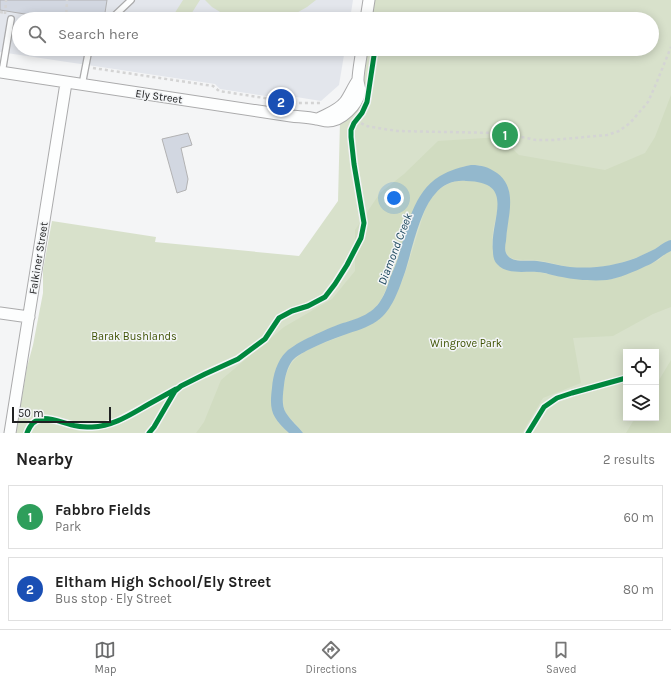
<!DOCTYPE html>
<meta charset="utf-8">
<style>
body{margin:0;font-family:Karla,sans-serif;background:#f6f6f6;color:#222}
.controls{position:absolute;right:12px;bottom:12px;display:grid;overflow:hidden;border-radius:0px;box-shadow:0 2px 10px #0003}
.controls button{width:36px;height:36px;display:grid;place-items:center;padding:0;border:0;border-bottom:1px solid #e0e0e0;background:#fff;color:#222;font:20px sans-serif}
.scale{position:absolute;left:12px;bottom:10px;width:99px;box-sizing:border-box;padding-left:4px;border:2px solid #202122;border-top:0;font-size:11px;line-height:14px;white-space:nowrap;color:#202122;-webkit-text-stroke:3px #f3f5f7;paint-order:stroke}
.you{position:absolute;left:394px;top:198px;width:14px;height:14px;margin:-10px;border:3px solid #fff;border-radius:50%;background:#1a73e8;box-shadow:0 0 0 6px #1a73e833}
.badge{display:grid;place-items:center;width:26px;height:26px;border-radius:50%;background:#6a6b6c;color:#fff;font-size:13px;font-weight:700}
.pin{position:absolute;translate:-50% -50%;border:2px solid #fff;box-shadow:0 1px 4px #0006}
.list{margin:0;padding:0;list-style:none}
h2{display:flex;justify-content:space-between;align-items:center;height:52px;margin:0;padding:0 16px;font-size:17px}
h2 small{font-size:13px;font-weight:400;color:#767676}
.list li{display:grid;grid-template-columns:26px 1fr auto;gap:12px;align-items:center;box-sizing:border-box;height:64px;margin:0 8px 8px;padding:0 8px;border:1px solid #e0e0e0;border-radius:0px}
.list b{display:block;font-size:15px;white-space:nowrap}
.list p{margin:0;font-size:13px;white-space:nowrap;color:#767676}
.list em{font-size:13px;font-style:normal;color:#767676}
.icon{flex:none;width:22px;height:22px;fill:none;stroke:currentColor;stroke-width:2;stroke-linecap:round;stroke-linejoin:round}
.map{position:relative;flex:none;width:671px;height:433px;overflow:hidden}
.search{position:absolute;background:#fff;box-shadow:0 2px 10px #0003;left:12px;right:12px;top:12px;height:44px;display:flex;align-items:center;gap:10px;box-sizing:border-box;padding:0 14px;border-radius:22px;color:#767676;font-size:15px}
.sheet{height:196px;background:#fff}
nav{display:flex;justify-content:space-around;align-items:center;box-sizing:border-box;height:56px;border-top:1px solid #e0e0e0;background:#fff;font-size:11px;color:#767676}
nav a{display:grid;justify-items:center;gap:2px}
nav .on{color:#6a6b6c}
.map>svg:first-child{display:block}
.built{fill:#e3e6ec}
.green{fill:#d8e1cb;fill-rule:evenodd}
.forest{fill:#d1dcc1}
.water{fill:#93b8cd}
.building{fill:#d2d7e1;stroke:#b2b2b3}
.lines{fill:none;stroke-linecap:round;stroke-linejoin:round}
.lane-casing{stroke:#ababac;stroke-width:8}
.street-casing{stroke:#ababac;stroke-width:13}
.path{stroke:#d4d4d4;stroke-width:2.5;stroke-dasharray:3 3;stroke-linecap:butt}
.lane{stroke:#fdfefe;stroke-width:5.5}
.street{stroke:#fdfefe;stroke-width:11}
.cycleway-casing{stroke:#f3f5f7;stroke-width:8}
.cycleway{stroke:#00873e;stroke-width:5}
.labels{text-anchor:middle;stroke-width:3;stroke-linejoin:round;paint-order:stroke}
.street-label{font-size:11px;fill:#202122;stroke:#f3f5f7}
.park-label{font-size:11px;fill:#3f5304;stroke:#f3f5f7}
.water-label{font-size:12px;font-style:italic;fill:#1b475c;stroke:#f3f5f7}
</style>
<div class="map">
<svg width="671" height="433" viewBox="0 0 671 433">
<rect width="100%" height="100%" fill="#f4f5f6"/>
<path class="built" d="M0,0H353L350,19H19V49H345L339,85L321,101L290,96L278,98L220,89L215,84L0,52Z"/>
<path class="green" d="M183,0H200L188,19H171Z
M205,0H316L307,7L286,19H233L230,18L212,7Z
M374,0H671V433H16L27,367L33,345L43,293V270L52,221L156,237L155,242L299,256L338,201L340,121L362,92L368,49H652V19H372ZM626,352H656V418H626Z"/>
<path class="forest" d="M671,95V240C665,241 660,246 655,249C649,252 642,256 635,258C613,266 593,270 569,267C558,265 547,261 535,260C523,259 507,264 505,248L510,194L480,165H471L462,167L417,201L413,211L398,258L386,289L381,300L373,310L364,316L357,319L338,325L310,337L295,345L286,352L278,422L289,433H196L204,422L221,380L284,327L332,299L355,271V230L380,193L404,174L438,141L501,137L519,155L605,170L645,153L655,137Z
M456,181H477L486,184L492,188L496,193L498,199V208L493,230L492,245L510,271L538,272L562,277L597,280H607L616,278L659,260L666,253L671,251V307L653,314L613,336L573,338L581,383L543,398L522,433H303C299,426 292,421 287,415C280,404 283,379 289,368C297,350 325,343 342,336C352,331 363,323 373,317C378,314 387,311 390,305C405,282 411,252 420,226C423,215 427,202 435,193C440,187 448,184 456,181Z
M671,360V433H626L635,418H656V385Z"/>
<path class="water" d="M471,165C482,165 488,167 497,173C519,189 507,218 506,241C505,246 504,252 508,256C514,263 528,260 537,261C548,262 559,266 570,267C593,269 614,266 636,258C642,255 649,252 655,249C660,246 665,241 671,240V251C662,255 655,263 646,266C636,271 617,279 607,280C593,281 575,280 562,277C553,276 545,272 537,272C523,271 507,275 497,264C494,261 493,256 493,252C489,220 518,182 466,181C454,180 443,184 435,194C420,210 412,250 405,272C399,289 392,311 377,321C367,328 355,331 344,335C332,339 320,344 308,350C303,353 297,355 292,361C287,368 285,377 284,385C283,394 281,405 286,413C291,421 298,426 303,433H289C272,417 269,411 272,388C273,375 277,361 286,352C296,342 327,329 340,324C356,319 372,315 381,300C385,294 388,285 390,278C393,271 396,264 398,258C407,229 412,193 440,176C450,170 461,167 471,165Z"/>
<path class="building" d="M0,0H107L104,19H47L31,17V15L0,10Z
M188,133L192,145L181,148L188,179L186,190L177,193L162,139Z"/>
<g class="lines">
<g class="lane-casing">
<path id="lane" d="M111,19L131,0
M2,73L11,19
M82,85L89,49"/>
</g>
<g class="street-casing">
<path id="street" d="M366,19L369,0
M0,72L291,116C299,117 308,117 316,119C320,119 323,121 328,121C342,121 357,105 360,92C360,87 358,84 358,80C358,72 361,57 362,49
M318,119C327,114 338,111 345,102C350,95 353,87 358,80
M0,313L29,317
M10,433L66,83"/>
</g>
<path class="path" d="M0,12L5,13
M5,14L6,0
M66,19L67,0
M93,68L213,86L219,91L297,103H322
M356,120L366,126L397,131L497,133L512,135L536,140H553L607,135L619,131L630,123L648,102L656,84L671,47"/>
<use href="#lane" class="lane"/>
<use href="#street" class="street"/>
<g class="cycleway-casing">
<path id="cycleway" d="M27,433C37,407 58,423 77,426C82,427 88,427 92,427C114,426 131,414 149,404C158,399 167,394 176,389
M149,433L154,427L175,391L181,386L205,374L238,359L265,339L279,318L292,311L308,306L325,297L335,284L347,265L361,238L364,223L354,164L351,137V130L354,123L362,113L367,102L375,49
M528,433L544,407L557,398L572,393L626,378"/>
</g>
<use href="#cycleway" class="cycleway"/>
</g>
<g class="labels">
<g class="street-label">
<text transform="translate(159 96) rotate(8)" y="4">Ely Street</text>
<text transform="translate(38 258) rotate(-81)" y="4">Falkiner Street</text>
</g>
<g class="park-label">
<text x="134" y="340">Barak Bushlands</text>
<text x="466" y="347">Wingrove Park</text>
</g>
<g class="water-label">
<text transform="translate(395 249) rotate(-69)" y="4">Diamond Creek</text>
</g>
</g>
</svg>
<div class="controls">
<button><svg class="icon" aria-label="locate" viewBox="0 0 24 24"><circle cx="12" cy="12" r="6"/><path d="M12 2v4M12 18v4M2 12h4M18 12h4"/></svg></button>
<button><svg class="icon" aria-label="layers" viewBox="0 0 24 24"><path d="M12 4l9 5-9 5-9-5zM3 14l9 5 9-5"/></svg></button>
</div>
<div class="scale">50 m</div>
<div class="you"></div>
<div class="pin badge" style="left:505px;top:135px;background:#2e9e5b">1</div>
<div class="pin badge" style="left:281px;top:102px;background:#1a4fb4">2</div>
<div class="search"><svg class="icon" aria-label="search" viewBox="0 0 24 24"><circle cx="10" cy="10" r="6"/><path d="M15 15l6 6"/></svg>Search here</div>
</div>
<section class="sheet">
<h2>Nearby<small>2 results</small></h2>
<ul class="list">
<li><span class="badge" style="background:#2e9e5b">1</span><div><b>Fabbro Fields</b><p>Park</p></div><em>60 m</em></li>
<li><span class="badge" style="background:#1a4fb4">2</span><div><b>Eltham High School/Ely Street</b><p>Bus stop · Ely Street</p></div><em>80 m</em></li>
</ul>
</section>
<nav>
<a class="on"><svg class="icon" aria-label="map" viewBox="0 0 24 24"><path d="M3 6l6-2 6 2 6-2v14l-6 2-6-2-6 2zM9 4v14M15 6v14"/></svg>Map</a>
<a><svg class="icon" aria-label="directions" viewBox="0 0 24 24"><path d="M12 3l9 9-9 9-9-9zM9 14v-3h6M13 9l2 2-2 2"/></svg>Directions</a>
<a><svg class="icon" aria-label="saved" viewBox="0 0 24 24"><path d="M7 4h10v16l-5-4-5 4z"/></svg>Saved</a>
</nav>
